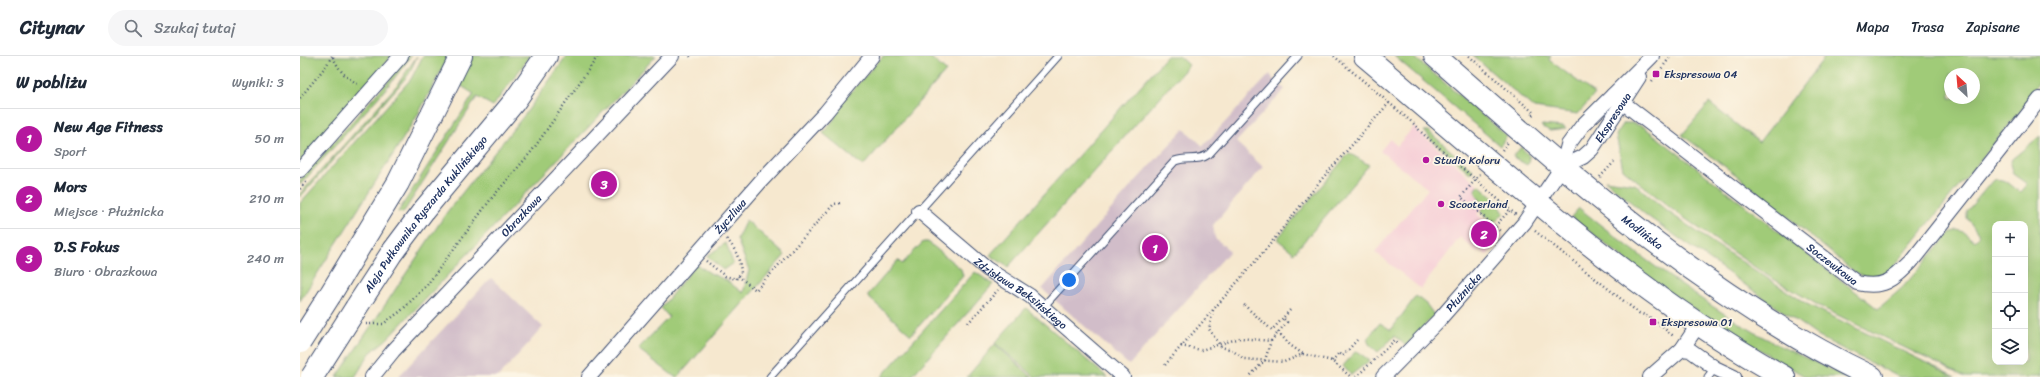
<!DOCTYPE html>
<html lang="pl">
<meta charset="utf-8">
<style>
body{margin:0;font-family:Sriracha,sans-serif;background:#f6f6f7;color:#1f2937}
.controls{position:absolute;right:12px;bottom:12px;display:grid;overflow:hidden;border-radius:8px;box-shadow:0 4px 16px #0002}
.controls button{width:36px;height:36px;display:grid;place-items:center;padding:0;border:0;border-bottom:1px solid #e0e1e3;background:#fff;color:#1f2937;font:20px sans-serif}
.compass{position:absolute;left:1644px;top:12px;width:36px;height:36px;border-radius:50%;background:#fff;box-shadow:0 4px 16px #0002;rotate:334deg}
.you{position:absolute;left:769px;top:224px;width:14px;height:14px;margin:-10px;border:3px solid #fff;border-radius:50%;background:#1a73e8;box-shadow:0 0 0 6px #1a73e833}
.badge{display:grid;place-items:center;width:26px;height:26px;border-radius:50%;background:#b5179e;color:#fff;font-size:13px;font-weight:700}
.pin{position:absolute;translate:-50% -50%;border:2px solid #fff;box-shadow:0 1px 4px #0006}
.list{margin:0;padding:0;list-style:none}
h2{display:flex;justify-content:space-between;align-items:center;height:52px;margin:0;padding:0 16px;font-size:17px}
h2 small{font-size:13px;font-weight:400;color:#747a83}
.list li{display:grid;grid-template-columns:26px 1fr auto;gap:12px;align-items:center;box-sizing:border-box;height:60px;padding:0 16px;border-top:1px solid #e0e1e3}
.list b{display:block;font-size:15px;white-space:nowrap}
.list p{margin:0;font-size:13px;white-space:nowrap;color:#747a83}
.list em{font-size:13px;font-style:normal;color:#747a83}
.icon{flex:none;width:22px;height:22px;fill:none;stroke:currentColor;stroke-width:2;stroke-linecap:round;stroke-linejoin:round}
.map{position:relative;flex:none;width:1740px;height:321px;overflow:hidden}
header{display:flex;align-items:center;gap:24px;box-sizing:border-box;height:56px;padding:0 20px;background:#fff;border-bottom:1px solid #e0e1e3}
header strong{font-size:19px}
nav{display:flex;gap:22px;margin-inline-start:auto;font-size:14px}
.search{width:280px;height:36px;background:#f6f6f7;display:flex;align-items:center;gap:10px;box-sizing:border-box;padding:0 14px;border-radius:22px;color:#747a83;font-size:15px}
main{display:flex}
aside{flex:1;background:#fff}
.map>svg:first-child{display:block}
.built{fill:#f6cfd7}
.industrial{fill:#d1bdc9}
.green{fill:#a0cb78;stroke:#5e7d6b;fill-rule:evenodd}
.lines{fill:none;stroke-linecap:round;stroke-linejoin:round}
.service-casing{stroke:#3c4b6f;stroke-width:9}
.minor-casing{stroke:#3c4b6f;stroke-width:16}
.primary-casing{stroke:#3c4b6f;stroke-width:24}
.path{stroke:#3c4b6f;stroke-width:2.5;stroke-dasharray:1 3;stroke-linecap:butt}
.service{stroke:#fff;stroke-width:7}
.minor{stroke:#fff;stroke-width:14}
.primary{stroke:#fff;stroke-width:22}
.primary-bridge-casing{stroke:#3c4b6f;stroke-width:24;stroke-linecap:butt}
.primary-bridge{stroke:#fff;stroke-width:22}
.poi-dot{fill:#b5179e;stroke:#fcf5e5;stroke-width:1.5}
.labels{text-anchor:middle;stroke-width:3.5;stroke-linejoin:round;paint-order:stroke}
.poi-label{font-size:11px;fill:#1b2f5e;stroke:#fcf5e5;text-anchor:start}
.street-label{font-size:11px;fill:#1b2f5e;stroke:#fcf5e5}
</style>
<header>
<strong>Citynav</strong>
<div class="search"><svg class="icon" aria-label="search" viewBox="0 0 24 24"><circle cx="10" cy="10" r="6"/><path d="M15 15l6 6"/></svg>Szukaj tutaj</div>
<nav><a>Mapa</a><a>Trasa</a><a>Zapisane</a></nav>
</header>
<main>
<aside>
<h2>W pobliżu<small>Wyniki: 3</small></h2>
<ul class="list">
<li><span class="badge">1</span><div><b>New Age Fitness</b><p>Sport</p></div><em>50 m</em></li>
<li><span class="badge">2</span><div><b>Mors</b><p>Miejsce · Płużnicka</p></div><em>210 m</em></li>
<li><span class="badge">3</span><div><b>D.S Fokus</b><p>Biuro · Obrazkowa</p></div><em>240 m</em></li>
</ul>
</aside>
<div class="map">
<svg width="1740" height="321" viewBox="0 0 1740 321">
<rect width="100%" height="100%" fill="#fcf5e5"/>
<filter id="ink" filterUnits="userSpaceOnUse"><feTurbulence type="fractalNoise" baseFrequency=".025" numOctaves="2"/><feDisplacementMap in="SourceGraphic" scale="8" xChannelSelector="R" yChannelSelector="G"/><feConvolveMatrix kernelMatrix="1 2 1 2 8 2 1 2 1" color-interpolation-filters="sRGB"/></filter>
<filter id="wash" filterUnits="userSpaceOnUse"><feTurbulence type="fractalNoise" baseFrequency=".012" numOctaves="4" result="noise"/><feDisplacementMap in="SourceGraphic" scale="16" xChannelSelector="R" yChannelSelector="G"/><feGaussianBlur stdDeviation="0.9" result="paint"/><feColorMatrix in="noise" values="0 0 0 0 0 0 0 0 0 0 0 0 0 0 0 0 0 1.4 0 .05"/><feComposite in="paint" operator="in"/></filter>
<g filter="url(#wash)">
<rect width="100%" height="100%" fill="#f6e8cf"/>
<path class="built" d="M1114,71L1192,141L1177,158L1203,181L1187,199L1178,194L1177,196L1160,181L1121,233L1075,196L1128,133L1080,95L1090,83L1097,90Z"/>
<path class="industrial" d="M970,18L975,26L985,33L936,86L963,111L913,169L915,182L930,195L829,309L742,233L833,128L884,73L903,90Z
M191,222L243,271L198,321H98Z"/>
<path class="green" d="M0,0H92L0,106Z
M107,0H111L89,29L0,129V124L89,24Z
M117,0L109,18L97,32L0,141V138L98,28Z
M123,0H149L116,62L0,245V147L111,23Z
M173,0H230L193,50L177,41L103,157L98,156L174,38L158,28Z
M267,0H356L87,283L70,297L55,321H37L147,156L226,57Z
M583,0H629L646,15L563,110L523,77L535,62L534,55Z
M867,0H879L889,9L708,211L690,199Z
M1094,0H1113L1207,80L1200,90Z
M1173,0H1251L1249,4L1295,38L1278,58L1234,52Z
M1522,0H1740V25L1728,41L1730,43L1591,214C1579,220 1570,222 1556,217L1435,118L1382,79L1409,47L1459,86L1524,2ZM1650,18H1674V42H1650Z
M1324,67H1332L1344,71L1578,253L1603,231L1650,177L1657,174L1664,176L1675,185L1680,180L1667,162V155L1693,124C1705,121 1711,130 1720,136L1727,128L1713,118L1710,108L1712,103L1740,80V321H1665L1523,252L1465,218L1424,190L1373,154L1323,113L1316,79ZM1695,168H1725V306H1695Z
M1242,69L1264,71L1266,73L1250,75L1241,70Z
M1124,75H1128L1173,114L1170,117L1133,85Z
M1221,91L1229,100L1230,105L1227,109L1213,101Z
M1049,97L1069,109L994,197L977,183Z
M1305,124L1335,128L1367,155L1413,187L1507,248L1655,321H1599L1519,281L1346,159Z
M1179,129L1195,143L1204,157L1194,167L1180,155L1186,149L1179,143L1175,135Z
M1279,152C1337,198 1396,243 1461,280C1488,295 1518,307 1546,321H1506L1474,302L1414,267L1356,227L1271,161Z
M446,164L485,199L378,321H375L338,293L369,261L361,252L396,208L410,217L426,224L443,237L449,214L437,183Z
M623,186H628L661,213L663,220L611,279L567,240L598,204L602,208Z
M426,187L433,207L423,214L407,200Z
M675,216L693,228L611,321H581Z
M1116,240L1127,249L1134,259L1106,290L1095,280L1078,296L1069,288L1067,283L1080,267L1091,274Z
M726,252L807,321H735L695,287Z
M695,288L732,321H667Z
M1055,296H1059L1069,305L1051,319L1043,310Z"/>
</g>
<g filter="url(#ink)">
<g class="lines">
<g class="service-casing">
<path id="service" d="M743,251L875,105C887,100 898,106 909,98L998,0
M470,321L758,0
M1408,321L1415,312"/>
</g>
<g class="minor-casing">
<g id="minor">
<path id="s1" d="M1313,39L1557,227C1584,233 1593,224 1611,206L1740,43"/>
<path id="s2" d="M1262,111L1283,101L1292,93L1339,21"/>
<path d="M0,114L101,0"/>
<path id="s3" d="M619,155L687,213L730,240L823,321"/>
<path d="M1382,293L1390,294L1415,312L1434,321"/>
<path id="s4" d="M72,321L93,295L372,0"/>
<path id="s5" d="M289,321L460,126L525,57L572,0"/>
<path id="s6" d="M1083,321L1139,264L1224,167L1262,111L1268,89L1282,70L1352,0"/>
<path d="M1350,321L1382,293L1398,269"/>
</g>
</g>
<g class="primary-casing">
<g id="primary">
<path d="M1065,0C1200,113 1330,235 1484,321"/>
<path id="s7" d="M1135,0C1273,121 1404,241 1572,321"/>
<path d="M30,239L98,127L161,0"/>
<path id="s8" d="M56,252L91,198L124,154L214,46L246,0"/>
</g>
</g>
<path class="path" d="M390,0L391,1
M1034,0L1114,68L1121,76L1216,159
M1169,0L1234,57L1231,61
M33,1C39,14 46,23 59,28
M1352,25L1371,0
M0,42L26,10L32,0
M1202,94L1209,85
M1180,118L1161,141L1200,175
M1300,121L1314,106
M0,133L6,126
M1195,170L1210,154
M1235,175L1339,257C1355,262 1362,272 1375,281
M406,205L425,220L436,223L441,217C440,203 436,194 427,183
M438,220L456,234L534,148L542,147
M944,249L972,274L983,262
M913,254L909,273L921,291L932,294L944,303L984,306L1003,298L1032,305L1051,321
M668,267L698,234
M66,268H83L101,255L127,229L191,143L232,95L298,0
M978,276L990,289L1003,298
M971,285L987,266L983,262L992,252
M881,290L901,294L940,282L971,285L965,304L949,321
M1032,305L1039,297L1043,300L1057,284
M865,309L967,192L1021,124L1089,47
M1056,321L1095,284L1098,287"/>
<use href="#service" class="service"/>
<use href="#minor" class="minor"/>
<use href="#primary" class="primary"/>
<g class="primary-bridge-casing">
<path id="primary-bridge" d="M0,286L30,239
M12,321L56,252"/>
</g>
<use href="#primary-bridge" class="primary-bridge"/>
</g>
</g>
<g class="poi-dot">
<rect x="1352" y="14" width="8" height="8" rx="2"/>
<circle cx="1126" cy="104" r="4"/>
<circle cx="1141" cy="148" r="4"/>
<rect x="1349" y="262" width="8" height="8" rx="2"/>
</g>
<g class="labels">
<g class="poi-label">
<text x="1364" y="22">Ekspresowa 04</text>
<text x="1134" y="108">Studio Koloru</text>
<text x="1149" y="152">Scooterland</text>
<text x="1361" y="270">Ekspresowa 01</text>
</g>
<g class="street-label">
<text dy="4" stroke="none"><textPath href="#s2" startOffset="73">Ekspresowa</textPath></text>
<text dy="4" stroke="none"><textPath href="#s8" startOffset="117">Aleja Pułkownika Ryszarda Kuklińskiego</textPath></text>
<text dy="4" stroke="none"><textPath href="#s4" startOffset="220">Obrazkowa</textPath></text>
<text dy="4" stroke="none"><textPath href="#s5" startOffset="214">Życzliwa</textPath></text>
<text dy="4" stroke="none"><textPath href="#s7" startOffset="272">Modlińska</textPath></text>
<text dy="4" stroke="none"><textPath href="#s1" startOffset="277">Soczewkowa</textPath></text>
<text dy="4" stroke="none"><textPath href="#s6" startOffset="117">Płużnicka</textPath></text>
<text dy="4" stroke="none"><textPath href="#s3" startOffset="131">Zdzisława Beksińskiego</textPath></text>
</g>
</g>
</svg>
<div class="controls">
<button>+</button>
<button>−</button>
<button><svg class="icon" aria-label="locate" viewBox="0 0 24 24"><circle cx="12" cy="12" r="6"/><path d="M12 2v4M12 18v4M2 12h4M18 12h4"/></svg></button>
<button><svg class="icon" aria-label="layers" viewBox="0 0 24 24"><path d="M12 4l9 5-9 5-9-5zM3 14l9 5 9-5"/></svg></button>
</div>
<svg class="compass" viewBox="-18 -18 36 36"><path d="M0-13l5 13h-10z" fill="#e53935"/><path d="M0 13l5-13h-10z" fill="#747a83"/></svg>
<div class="you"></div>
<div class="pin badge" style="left:855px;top:192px">1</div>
<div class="pin badge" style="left:1184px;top:178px">2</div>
<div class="pin badge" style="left:304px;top:128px">3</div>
</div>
</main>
